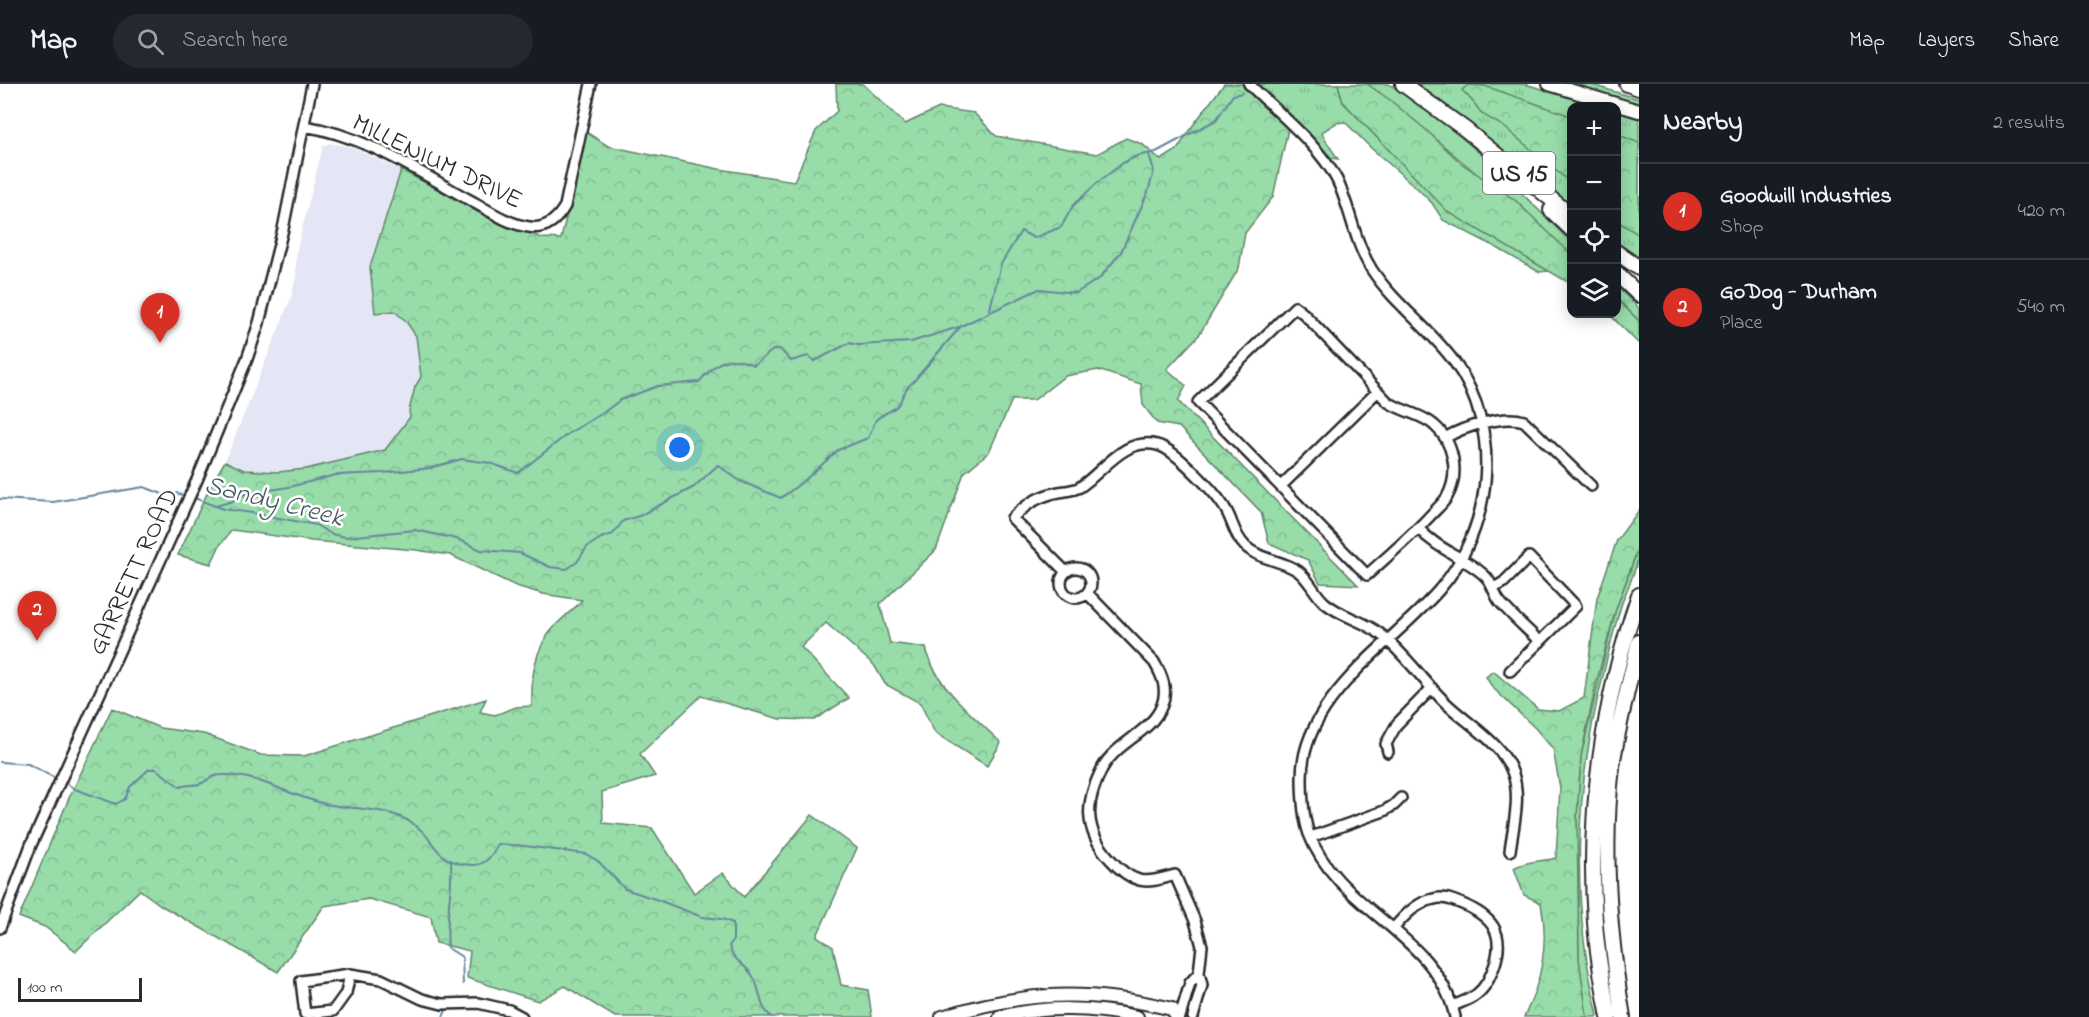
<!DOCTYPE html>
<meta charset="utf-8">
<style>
body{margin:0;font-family:"Indie Flower",sans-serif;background:#242831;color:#f1f3f6}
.controls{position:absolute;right:18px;top:18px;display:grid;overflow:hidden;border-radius:12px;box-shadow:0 3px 15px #0003}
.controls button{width:54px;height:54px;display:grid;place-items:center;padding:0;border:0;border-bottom:2px solid #363941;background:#171b24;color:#f1f3f6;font:30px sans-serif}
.scale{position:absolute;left:18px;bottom:15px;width:124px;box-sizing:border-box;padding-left:6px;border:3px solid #2b2b2b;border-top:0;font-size:16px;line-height:21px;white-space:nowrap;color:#2b2b2b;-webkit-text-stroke:4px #fff;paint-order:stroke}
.you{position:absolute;left:680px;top:364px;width:21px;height:21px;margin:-15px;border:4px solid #fff;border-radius:50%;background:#1a73e8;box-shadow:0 0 0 9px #1a73e833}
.badge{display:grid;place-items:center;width:39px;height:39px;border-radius:50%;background:#d93025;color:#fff;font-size:20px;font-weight:700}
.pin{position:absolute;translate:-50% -50px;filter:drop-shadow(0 2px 3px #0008)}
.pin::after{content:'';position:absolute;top:32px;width:21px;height:18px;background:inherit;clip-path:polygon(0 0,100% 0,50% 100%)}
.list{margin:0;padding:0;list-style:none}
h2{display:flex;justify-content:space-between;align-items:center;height:78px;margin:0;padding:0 24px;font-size:26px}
h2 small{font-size:20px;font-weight:400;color:#9ea1a6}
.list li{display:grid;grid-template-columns:39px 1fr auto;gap:18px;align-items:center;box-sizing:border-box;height:96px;padding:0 24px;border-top:2px solid #363941}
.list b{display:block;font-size:22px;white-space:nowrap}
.list p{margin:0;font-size:20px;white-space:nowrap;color:#9ea1a6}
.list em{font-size:20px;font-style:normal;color:#9ea1a6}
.icon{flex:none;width:33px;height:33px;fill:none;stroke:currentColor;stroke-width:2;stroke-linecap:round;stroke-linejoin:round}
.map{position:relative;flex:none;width:1639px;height:933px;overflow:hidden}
header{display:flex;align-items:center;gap:36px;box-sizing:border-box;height:84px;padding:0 30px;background:#171b24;border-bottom:2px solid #363941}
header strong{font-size:28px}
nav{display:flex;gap:33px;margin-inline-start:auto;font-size:21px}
.search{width:420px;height:54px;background:#242831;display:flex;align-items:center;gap:15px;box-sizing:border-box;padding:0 21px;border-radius:33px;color:#9ea1a6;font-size:22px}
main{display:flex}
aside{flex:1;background:#171b24}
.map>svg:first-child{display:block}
.built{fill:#e5e6f5}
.grass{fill:url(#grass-tufts);stroke:#61846a;stroke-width:1.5}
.forest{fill:url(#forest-crowns);stroke:#61846a;stroke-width:1.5}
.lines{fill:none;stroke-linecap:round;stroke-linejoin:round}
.stream{stroke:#65879e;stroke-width:2}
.minor-casing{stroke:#2b2b2b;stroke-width:14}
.major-casing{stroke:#2b2b2b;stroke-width:16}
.highway-casing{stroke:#2b2b2b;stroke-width:18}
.minor{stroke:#fff;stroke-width:9}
.major{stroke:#fff;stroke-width:12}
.highway{stroke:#fff;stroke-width:14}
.labels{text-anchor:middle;stroke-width:5;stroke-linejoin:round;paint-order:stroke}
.shield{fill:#fff;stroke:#6b6b6b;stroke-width:1.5}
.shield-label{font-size:24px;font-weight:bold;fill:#2b2b2b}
.street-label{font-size:26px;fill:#2b2b2b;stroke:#fff}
.water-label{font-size:27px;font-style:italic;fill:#485965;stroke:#fff}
</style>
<header>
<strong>Map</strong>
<div class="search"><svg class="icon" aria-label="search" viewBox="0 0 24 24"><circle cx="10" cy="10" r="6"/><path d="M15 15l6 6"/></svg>Search here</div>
<nav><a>Map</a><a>Layers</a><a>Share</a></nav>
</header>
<main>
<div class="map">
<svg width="1639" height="933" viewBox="0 0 1639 933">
<defs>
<pattern id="grass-tufts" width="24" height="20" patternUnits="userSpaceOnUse" patternTransform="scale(1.5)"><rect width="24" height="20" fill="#97dca9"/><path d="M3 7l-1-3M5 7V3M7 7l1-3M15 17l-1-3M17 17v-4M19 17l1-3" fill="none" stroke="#82bd92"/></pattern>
<pattern id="forest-crowns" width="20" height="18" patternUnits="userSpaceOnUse" patternTransform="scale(1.5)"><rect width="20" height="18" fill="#97dca9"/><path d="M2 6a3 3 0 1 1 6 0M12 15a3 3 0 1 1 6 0" fill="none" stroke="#82bd92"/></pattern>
</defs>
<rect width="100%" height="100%" fill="#fff"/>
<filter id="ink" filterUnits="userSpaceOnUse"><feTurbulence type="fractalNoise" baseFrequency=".0167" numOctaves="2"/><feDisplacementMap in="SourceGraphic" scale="12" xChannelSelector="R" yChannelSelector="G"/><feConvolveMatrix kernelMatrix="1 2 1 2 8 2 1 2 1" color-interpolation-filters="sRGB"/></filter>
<g filter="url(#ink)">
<path class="built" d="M329,59L352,63L401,86L370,183L394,227L405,236L416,252L421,293L415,303L409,327L410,333L386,366L306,385L278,388L244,386L225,377L291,214L296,192V169L323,62Z"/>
<path class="grass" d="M1254,0H1338L1343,18L1449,128L1549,187L1539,188L1492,161L1443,136L1432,119L1418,105L1372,65L1345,38L1336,39L1322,48L1326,57L1338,75L1332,74Z
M1367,0H1389L1439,34L1490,78L1571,158V170C1503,113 1437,54 1367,0Z
M1418,0H1525L1600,22H1572L1571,123L1466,36Z
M1571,0H1589L1639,15V21Z
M1616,28L1639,35V174L1617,158Z
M1616,202L1639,224V237L1617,215Z
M1639,462C1639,483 1628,501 1621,522C1614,545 1608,569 1603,592C1575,702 1570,821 1598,931L1597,933H1587L1579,876L1577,733L1581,672L1615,528Z"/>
<path class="forest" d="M836,0H863L905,40L939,24L974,29L996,52L1097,70L1126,54L1142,60L1161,76L1177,66L1191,44L1224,0H1242L1288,45L1273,113L1245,149L1239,184L1199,251L1167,285L1186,302L1178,317L1358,501L1320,499L1308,476L1269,459L1261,428L1179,343L1157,339L1143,321L1141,300L1098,286L1065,292L1034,316H1012L989,368L964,389L936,466L880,520L890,559L926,564C934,601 975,633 1001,659L987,682L935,649L920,619L885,600L874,581L826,539L801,563L849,614L814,636L780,635L701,612L640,670L655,692L602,708L603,739L652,744L694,809L723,789L744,813L812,731L857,764L817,852L833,863L841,901L868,906L872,933H615L565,902L538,917L467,894L470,867L436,859L431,833L369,815L324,822L278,888L162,822L140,806L76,867L45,843L19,833L69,714L112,624L160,644L204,650L261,671L304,672L486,615L480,628L495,631L516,623L532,622C531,592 534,565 555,542C563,533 575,525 582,516L543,510L516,502L450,471L416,466L312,457L232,446L220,461L211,480L178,471L211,401L225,377L244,386L278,388L306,385L385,366L410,333L409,327L415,303L421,293L416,252L405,236L394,227L375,229L370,183L401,86L497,136L542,154L561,155L586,48L608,62L719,85L794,97L816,47L837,27Z
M1338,0H1367L1390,16L1425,45L1461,79L1515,116L1571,170V200L1448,128L1343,18Z
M1468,1L1485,2L1571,32V99L1503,42L1482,30L1474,19L1462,6Z
M1616,50L1639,59V151L1617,137Z
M1617,215L1639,237V260L1609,230H1616Z
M1639,426V461L1615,528L1596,600L1581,672L1577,733L1579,875L1587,933H1524C1542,896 1549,860 1541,819L1524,811L1514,784C1527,776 1542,778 1556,774L1560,704L1553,665L1535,644L1492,603L1486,593L1493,587L1538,625L1559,627L1584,614L1597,514L1617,456Z"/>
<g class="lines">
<path class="stream" d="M989,229L1001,180L1021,147L1034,154L1061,143L1073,122L1097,99L1123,79L1137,72L1156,68L1216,36L1233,11L1242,9
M192,413L223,425L252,429L316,441L331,450L346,453L415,446L457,455L481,466L520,469L550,483L567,485L577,478L587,463L601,454L613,450L623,437L639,432L694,403L718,381L740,397L781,414L805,396L838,366L868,354C871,348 873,341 876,336C881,330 891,328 897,322C904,314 902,306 913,298L961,242L1039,205L1076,209L1100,194L1121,168L1148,108L1154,87L1149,70
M0,415L53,418L144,403L165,411L176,409L186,412
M216,422L233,417L240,411L289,403L336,391L383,389L430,384L462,375L490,379L518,389L569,349L603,329L620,316L658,302L699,298C717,277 727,270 754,281L773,266L780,265L791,277L808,272L815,277L849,259L858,261L911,258L959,243
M0,678L28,680L57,695
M62,697L75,705L116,720L125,715L130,703L149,685H156L180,703C187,700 196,702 202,699C210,695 212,691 222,691C255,690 287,710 318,718C348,727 384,721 412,739C438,755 432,779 472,781C486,782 493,770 498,760L525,762L586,770L598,777L625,805L658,816L702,833L722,835L733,839V856L729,862C734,878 743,878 752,891C762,904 757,923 772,933
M451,777C453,807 445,832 448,864L462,873L463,900
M443,933L446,926"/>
<g class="minor-casing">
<path id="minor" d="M1249,0C1276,27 1320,62 1337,96C1351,125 1354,158 1372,186C1395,221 1431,245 1455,279C1503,345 1493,445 1439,506C1392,560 1302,614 1302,693C1302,711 1303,733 1309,750C1338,827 1437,849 1455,933
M304,42C363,51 414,85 466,114C485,124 507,140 529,143C546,146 557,136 565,122L591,0
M1295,223L1304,230L1388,318C1403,328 1422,330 1434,341C1454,358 1460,390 1447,413C1442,421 1434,427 1428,434C1409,454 1388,472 1367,491L1198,318Z
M1445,354C1463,343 1504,330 1524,337L1591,402
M1281,402L1377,308
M1418,444C1438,466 1462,472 1483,490C1493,498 1493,509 1500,518C1512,532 1527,545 1540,558
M1061 499a15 15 0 1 1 30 0a15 15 0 1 1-30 0Z
M1066,488L1012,434C1027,420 1038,412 1059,408C1065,407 1075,406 1080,403C1104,387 1124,353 1157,361C1175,365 1217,410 1226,426C1233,438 1234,451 1245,462C1260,476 1282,476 1298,487C1309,495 1314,509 1324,518C1339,532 1363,536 1379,549C1402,567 1419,591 1439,612C1462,638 1501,655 1513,690C1521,714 1513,743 1510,767
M1494,504L1504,498L1529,473L1576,522L1510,587
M1087,509L1154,578C1162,591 1168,605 1162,621C1152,648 1117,658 1103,683C1085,717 1083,745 1110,775C1117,783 1128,793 1139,796C1150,799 1164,794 1175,791L1195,837L1202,862L1199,889L1202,901L1193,933
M1388,668L1386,660L1397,640L1432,604
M1311,753L1384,727L1394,721L1401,714
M0,844L31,761L197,396L247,275L259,239L283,145L312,0
M1394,844C1404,832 1417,818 1434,815C1443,812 1452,816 1460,819C1492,832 1506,849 1494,883C1490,893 1486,903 1477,910C1470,916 1461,918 1453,922
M350,890L346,909L333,927L305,930L301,897L350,890L381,895L422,915L442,920L478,919L509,926L522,933
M1180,933L1190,899L1199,889"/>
</g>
<g class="major-casing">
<path id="major" d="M1549,0L1639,27
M942,933C1023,907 1089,905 1172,925L1177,933
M1000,933C1044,922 1093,923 1137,933"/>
</g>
<g class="highway-casing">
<path id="highway" d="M1403,0L1466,46L1572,132
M1627,0L1639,4
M1551,126L1572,146
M1616,168L1639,184
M1616,189L1639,211
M1609,933C1603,902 1597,870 1595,838C1587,728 1603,615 1639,511
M1623,933C1609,851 1602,766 1612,683C1618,641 1629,599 1639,558"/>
</g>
<use href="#minor" class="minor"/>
<use href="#major" class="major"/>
<use href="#highway" class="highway"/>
</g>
</g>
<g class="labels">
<rect class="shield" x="1483" y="68" width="72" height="42" rx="4.5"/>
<g class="shield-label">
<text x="1519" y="97">US 15</text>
</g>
<g class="street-label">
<text transform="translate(438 76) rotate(26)" y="9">MILLENIUM DRIVE</text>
<text transform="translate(132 487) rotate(-65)" y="9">GARRETT ROAD</text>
</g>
<g class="water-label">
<text transform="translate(274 416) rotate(14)" y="9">Sandy Creek</text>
</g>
</g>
</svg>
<div class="controls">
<button>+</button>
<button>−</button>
<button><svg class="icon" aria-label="locate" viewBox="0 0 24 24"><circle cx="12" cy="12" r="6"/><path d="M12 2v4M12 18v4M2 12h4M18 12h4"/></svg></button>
<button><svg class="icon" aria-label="layers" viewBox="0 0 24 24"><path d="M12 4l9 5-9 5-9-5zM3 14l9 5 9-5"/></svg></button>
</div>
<div class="scale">100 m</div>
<div class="you"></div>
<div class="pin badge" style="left:160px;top:259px">1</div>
<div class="pin badge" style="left:37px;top:557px">2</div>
</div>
<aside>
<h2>Nearby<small>2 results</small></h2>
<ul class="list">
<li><span class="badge">1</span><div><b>Goodwill Industries</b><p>Shop</p></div><em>420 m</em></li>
<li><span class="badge">2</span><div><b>GoDog - Durham</b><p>Place</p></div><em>540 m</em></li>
</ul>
</aside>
</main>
